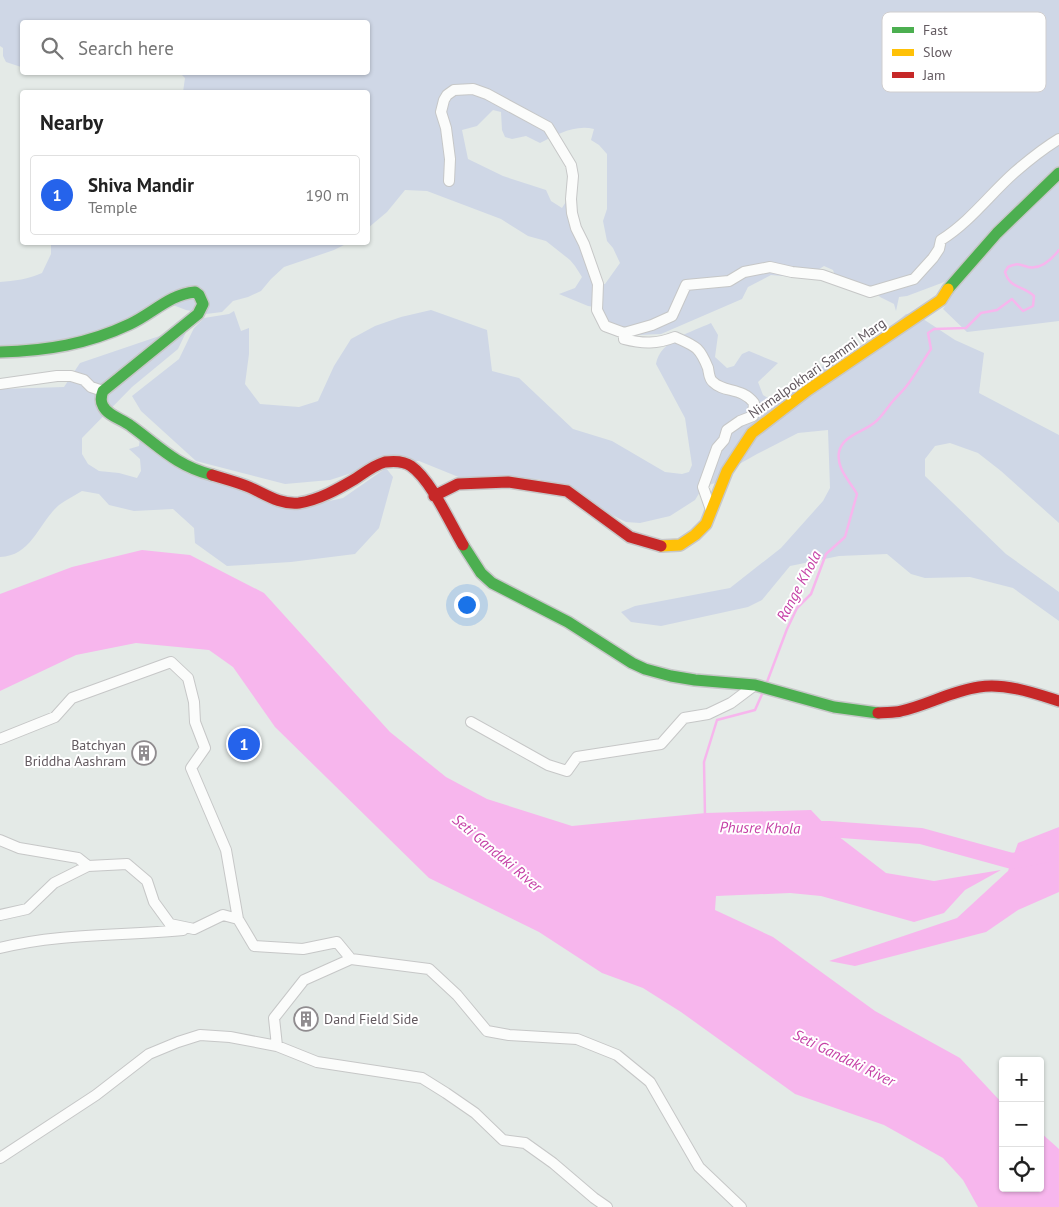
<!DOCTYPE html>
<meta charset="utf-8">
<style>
body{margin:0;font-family:"PT Sans",sans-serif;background:#f6f6f6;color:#222}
.controls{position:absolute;right:15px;bottom:15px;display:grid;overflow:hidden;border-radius:5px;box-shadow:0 1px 4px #0004}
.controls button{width:45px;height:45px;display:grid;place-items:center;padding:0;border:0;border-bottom:1px solid #e0e0e0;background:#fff;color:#222;font:25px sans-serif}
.you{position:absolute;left:466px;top:604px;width:18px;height:18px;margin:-12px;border:4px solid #fff;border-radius:50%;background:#1a73e8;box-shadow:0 0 0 8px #1a73e833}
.badge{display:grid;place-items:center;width:32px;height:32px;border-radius:50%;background:#2563eb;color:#fff;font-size:16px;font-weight:700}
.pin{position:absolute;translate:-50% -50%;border:2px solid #fff;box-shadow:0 1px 5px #0006}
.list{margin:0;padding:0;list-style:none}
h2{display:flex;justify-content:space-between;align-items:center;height:65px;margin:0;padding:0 20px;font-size:21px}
h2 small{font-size:16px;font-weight:400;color:#767676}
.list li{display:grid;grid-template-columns:32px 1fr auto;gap:15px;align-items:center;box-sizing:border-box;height:80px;margin:0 10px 10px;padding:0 10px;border:1px solid #e0e0e0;border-radius:5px}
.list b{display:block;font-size:19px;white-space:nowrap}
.list p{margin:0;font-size:16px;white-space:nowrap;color:#767676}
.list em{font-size:16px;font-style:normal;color:#767676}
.icon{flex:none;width:28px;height:28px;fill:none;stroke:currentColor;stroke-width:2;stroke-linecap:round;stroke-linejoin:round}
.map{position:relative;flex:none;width:1059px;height:1207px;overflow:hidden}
.search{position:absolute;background:#fff;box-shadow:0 1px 4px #0004;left:20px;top:20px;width:350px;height:55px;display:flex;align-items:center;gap:12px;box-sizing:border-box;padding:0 18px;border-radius:5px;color:#767676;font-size:19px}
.panel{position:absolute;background:#fff;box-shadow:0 1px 4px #0004;left:20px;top:90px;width:350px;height:155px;border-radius:5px}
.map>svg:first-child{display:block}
.green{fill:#cfd7e6}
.water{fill:#f7b6ed}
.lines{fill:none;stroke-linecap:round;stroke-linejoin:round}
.stream{stroke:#f7b6ed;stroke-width:2.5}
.river{stroke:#f7b6ed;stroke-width:16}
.street-casing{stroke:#c6c7c7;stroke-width:12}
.fast-casing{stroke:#c7c7c8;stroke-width:14}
.slow-casing{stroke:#c7c7c8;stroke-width:14}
.jam-casing{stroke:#c7c7c8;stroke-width:14}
.street{stroke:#fbfcfb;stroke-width:10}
.fast{stroke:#4caf50;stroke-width:11}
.slow{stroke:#ffc107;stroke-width:11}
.jam{stroke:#c62828;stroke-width:11}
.labels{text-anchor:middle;stroke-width:4;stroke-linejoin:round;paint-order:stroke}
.street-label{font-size:14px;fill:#635a60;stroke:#fff}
.poi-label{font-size:14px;fill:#635a60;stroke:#fff;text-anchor:end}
.water-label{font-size:15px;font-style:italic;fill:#c540a6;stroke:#fff}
.key{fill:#fff;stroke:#d0cecf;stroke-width:1}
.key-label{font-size:14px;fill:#635a60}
</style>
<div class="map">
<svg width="1059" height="1207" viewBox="0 0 1059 1207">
<rect width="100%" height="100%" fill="#e4eae7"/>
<path class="green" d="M0,0H1059V321L967,332L943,309L952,295L955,278L907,296L899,297L896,311L894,304L880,297L872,288L838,284L833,270L824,266L805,278L771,275L748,287L742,299L661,334L639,335L619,328L607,320L603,313L600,298V284H605L620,263L613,248L607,241L603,221L607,209V154L599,145L591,140L594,129C575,124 556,135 540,143L526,136L512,139L505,137L502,130L501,112L493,110L477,126L462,130L468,159L503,176L546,190L551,201L562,208L569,197L595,285V307L588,306L559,294L575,288L582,277L575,266L570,260L546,241L528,236L501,219L427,191L405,190L387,212L368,228V92H183L185,78L180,73L368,72V22H22V66L21,67L6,62L3,56V48L0,46Z
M51,243H348L334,250L284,267L271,279L261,291L248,297L233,301L222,312L206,314L186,310L165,302L125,322L56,345L0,347V282C14,281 29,279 42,273L51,254Z
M431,310L487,330L492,371L519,378L573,429L612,441L665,472L682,474L689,472L692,465L685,418L656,364C660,340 692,332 711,323L718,335L715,357L727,368L734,366L742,354L749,351L778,363L758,382L763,395L776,403L783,400L788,386L794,380L868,345L906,314L914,313L955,340L984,353L979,393L1059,435V523L1001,471L978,453L950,443L935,446L925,459V476L1006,554L1059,592V621L1013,588L970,577L925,578L911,574L887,554L839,556L790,566L762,600L748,607L661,626L631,622L621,612L635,606L730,588L781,548L823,501L830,488L828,430L798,433L757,454L727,471L718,482L703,487L695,500L670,516L640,523L626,522L539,479L461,478L419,461H389L330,480L285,484L196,461L141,411L132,396L179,359L194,328L204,318L229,314L234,311L241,331L249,328V354L245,384L260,404L299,407L318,401L334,366L351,339L375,326L401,317Z
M189,326L178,349L132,387L82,438V454L88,464L99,471L119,473L137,478L141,471L140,459L129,449L139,446L140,436L288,510L343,498L386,468L393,477L379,528L355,554L291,562L227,566L195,543L194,528L173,509L134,511L109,505L99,494L82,491C75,495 66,500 59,505C39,522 32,556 0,557V389L64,387L80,363Z"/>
<path class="water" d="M142,550L190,555L264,593L390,732L446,777L487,799L572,826L706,813L811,810L829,829L886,873L934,881L1001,870L965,890L944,913L914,922L821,896L790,893L716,896L715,910L773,937L875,1011L960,1058L1003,1104V1188H1040V1132L1059,1149V1207H978L963,1180L943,1158L884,1125L795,1094L681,1012L643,988L602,973L539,932L429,878L275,727L233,667L209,650L136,643L76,655L0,691V594L72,567Z
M1059,827V892L1018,910L986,932L855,966L829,961L957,918L1008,871L1018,843Z"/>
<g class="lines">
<path class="stream" d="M767,682L787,629L797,608L811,594L826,554L845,537L857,494C850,481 836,469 839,452C843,435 863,432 874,423C881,418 884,412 889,406C894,399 900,394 905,388C915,376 922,362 931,349L928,333L934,329L966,328L981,313L997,310L1012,299L1023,311L1033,306L1034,296C1023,285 1010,289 1005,272L1008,267C1018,263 1018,264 1028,267C1041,270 1052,259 1059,250
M705,816L704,762L717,720L755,710L763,692"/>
<path class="river" d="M808,829H829L921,836L1012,861L1059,852"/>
<g class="street-casing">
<path id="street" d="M449,181L450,159L446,128L441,112L444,100L447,95L454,90L473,89L487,94L548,127L571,165L573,176L571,199L572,213L576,228L584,244L598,284L597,310L605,326L624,333V339C643,344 657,344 675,337C695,346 699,346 708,368C709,373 709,379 713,382C724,393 742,387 754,403L753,416L740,421L727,430L724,440L717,448L703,487L711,510
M624,333L652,325L672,316L686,285L729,281L744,272L770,267L792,272L822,275L870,292L914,279L933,258L939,249L941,240C970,222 990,194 1015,172C1029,160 1044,148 1059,139
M0,384L57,376H71L84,380L91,387L103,391
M471,722L548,765L567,771L577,757L661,744L684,718L708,714L731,703L755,685
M0,739L55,717L72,698L171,662L188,678L194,702L195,722L205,748L191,768L226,850L238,919L254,946L303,949L337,942L351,959
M0,840L19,848L78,858L88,866
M0,915L27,909L54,883L88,866L127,864L147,881L154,902L170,924L194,929L223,915L238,919
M0,948C60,933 122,936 183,930
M277,1046L274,1018L304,980L351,959L429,969L457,995L487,1031L509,1035L577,1039L617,1055L650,1082L699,1167L741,1207
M0,1158L96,1095L149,1054L178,1042L200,1035L230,1037L277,1046L317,1062L422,1078L446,1093L475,1113L503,1140L525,1143L553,1163L594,1198L607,1207"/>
</g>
<g class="fast-casing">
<path id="fast" d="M948,289L997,233L1059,173
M0,352C46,351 88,344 130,324C152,314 170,294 195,292L199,295L203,304L198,314L103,391C101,396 100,401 103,406C108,416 122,419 131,426C160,447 175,465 212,475
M463,545L481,573L492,583L568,622L632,663L645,669L671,676L695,680L755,685L834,707L878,713"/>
</g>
<g class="slow-casing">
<path id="slow" d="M661,546L680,545L695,535L706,524L727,471L752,433L808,390L941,300L948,289"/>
</g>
<g class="jam-casing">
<path id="jam" d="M212,475C225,479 237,482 249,487C265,494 280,505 299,503C319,500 338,489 355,479C364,473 374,465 385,462C393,461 404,461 411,466C431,480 450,523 463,545
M434,496L458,484L508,482L567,491L630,537L661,546
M878,713C886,712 894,713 901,711C928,705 951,691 979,687C1006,683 1034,693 1059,701"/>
</g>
<use href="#street" class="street"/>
<use href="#fast" class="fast"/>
<use href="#slow" class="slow"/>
<use href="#jam" class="jam"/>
</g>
<defs>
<g id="building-ring" transform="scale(1.25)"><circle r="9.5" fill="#fff" stroke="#908c8f" stroke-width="1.5"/><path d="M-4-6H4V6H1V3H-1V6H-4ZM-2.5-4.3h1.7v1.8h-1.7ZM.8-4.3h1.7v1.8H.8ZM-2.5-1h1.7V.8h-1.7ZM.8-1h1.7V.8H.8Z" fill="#908c8f"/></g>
</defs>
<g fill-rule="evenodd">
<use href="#building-ring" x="144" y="753"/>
<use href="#building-ring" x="306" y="1019"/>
</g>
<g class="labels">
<g class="street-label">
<text transform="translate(817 368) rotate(-35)" y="5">Nirmalpokhari Sammi Marg</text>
</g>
<g class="poi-label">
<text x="126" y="750">Batchyan<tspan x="126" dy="16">Briddha Aashram</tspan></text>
<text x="324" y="1024" text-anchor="start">Dand Field Side</text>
</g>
<g class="water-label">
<text transform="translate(799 586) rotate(-62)" y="5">Range Khola</text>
<text transform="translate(760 828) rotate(1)" y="5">Phusre Khola</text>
<text transform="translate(497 853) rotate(40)" y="5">Seti Gandaki River</text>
<text transform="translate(844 1058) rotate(26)" y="5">Seti Gandaki River</text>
</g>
</g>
<rect x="882" y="12" width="164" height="80" rx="8" class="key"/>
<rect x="892" y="27" width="22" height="6" fill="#4caf50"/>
<rect x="892" y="49" width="22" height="7" fill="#ffc107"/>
<rect x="892" y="72" width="22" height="6" fill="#c62828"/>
<g class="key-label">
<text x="923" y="35">Fast</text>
<text x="923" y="57">Slow</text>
<text x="923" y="80">Jam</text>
</g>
</svg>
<div class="controls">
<button>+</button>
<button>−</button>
<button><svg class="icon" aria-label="locate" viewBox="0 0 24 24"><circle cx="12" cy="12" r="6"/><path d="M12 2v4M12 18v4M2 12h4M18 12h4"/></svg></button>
</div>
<div class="you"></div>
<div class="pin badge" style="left:244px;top:744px">1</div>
<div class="search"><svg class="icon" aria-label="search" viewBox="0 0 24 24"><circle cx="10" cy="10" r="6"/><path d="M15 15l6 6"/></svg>Search here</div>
<section class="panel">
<h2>Nearby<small></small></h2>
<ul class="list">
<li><span class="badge">1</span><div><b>Shiva Mandir</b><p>Temple</p></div><em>190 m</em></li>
</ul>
</section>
</div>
